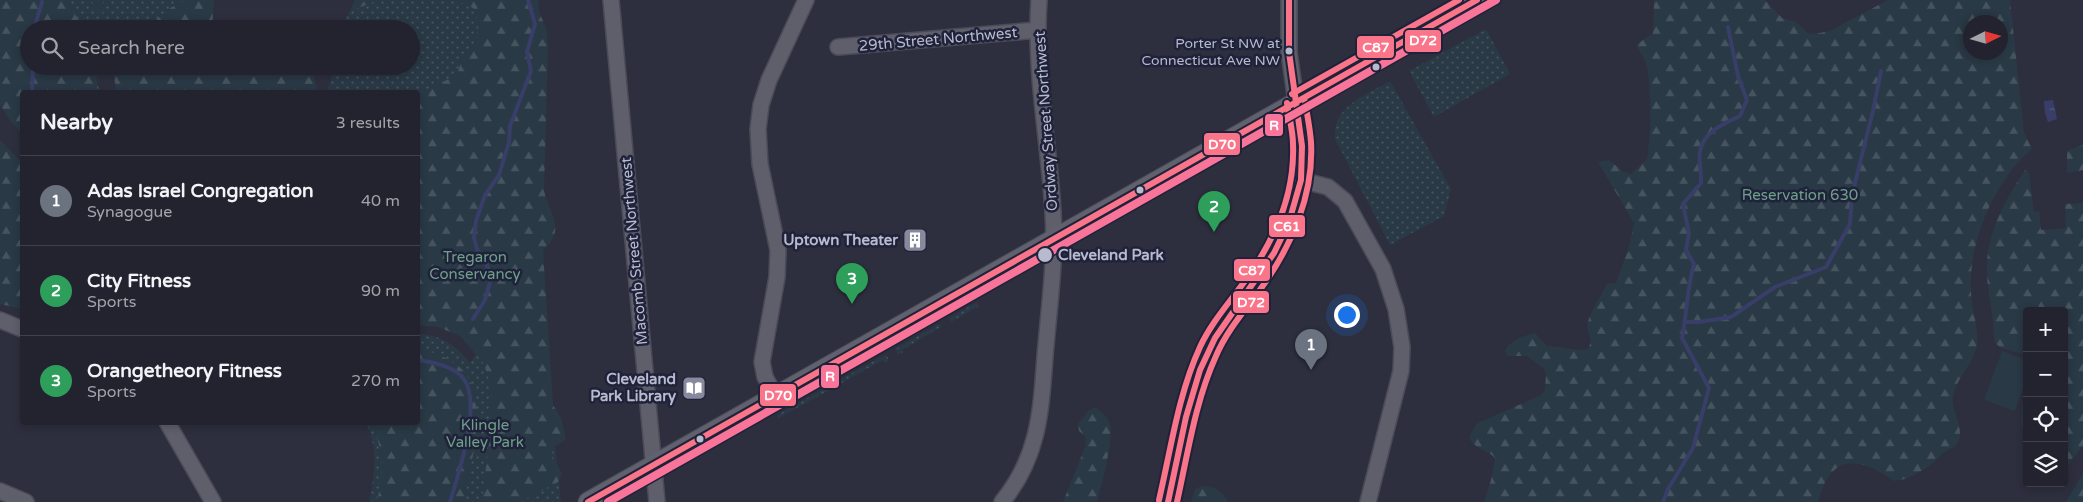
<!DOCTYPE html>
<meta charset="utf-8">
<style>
body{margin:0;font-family:"Varela Round",sans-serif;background:#2a2b36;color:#f1f3f6}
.controls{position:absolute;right:15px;bottom:15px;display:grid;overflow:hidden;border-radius:5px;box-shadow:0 2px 8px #0003}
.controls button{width:45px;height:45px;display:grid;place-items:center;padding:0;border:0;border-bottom:1px solid #3f404a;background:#22232e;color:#f1f3f6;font:25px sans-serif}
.compass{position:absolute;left:1963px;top:15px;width:45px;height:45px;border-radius:50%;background:#22232e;box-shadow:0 2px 8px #0003;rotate:85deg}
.you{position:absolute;left:1346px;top:314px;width:18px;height:18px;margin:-12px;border:4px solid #fff;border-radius:50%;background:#1a73e8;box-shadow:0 0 0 8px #1a73e833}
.badge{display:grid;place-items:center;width:32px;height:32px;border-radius:50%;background:#87899c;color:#fff;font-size:16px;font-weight:700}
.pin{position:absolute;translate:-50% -41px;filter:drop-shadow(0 1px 2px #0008)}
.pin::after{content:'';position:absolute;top:26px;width:18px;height:15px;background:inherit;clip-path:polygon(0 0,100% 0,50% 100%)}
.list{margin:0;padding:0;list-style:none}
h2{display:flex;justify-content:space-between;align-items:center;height:65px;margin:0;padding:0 20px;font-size:21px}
h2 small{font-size:16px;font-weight:400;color:#a2a4aa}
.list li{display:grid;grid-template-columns:32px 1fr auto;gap:15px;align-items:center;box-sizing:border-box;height:90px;padding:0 20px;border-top:1px solid #3f404a}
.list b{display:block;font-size:19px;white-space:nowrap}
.list p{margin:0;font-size:16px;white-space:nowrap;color:#a2a4aa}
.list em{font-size:16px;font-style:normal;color:#a2a4aa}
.icon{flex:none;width:28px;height:28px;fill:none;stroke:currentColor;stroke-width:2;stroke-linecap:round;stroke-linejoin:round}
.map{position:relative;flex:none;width:2083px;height:502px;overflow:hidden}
.search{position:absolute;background:#22232e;box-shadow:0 2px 8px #0003;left:20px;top:20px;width:400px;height:55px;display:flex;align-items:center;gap:12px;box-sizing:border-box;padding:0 18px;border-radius:28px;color:#a2a4aa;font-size:19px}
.panel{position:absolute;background:#22232e;box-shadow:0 2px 8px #0003;left:20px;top:90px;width:400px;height:335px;border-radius:5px}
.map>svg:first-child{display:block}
.grass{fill:url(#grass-dots)}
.forest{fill:url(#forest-firs);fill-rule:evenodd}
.pitch{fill:#293945}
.water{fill:url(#water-ripples)}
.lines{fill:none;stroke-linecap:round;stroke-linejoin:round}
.stream{stroke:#383e68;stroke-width:4}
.minor-casing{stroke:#4a4b57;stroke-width:18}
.major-casing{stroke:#484a57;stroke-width:21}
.minor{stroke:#5e5f6b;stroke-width:15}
.major{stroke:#60616d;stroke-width:19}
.bus-1-casing{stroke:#1f223a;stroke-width:10}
.bus-2-casing{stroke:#1f223a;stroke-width:10}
.bus-3-casing{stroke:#1f223a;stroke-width:10}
.bus-4-casing{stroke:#1f223a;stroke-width:10}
.bus-1{stroke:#fa758a;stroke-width:6}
.bus-2{stroke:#fa758a;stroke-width:6}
.bus-3{stroke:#fa758a;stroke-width:6}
.bus-4{stroke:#fa758a;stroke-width:6}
.metro-1-casing{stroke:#1f223a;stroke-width:11}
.metro-1{stroke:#f97499;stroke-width:8}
.bus-dot{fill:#b8bace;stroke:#1f223a;stroke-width:2}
.labels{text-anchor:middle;stroke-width:5;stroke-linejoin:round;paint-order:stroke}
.bus-label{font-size:14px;fill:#b8bace;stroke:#1f223a;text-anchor:end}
.street-label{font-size:15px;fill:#b8bace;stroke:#1f223a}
.park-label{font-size:15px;fill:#6ea088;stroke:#1f223a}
.poi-label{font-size:15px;font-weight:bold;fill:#b8bace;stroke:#1f223a;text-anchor:end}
.stop-label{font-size:15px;font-weight:bold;fill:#b8bace;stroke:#1f223a;text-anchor:start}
.line-badge{stroke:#1f223a;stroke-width:2}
.badge-label{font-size:14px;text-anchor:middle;font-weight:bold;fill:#fff}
</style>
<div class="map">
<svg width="2083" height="502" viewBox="0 0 2083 502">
<defs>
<pattern id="grass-dots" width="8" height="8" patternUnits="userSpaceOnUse" patternTransform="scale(1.25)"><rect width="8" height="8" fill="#293945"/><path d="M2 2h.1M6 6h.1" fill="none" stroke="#46545f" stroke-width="1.8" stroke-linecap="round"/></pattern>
<pattern id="forest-firs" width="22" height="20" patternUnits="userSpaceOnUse" patternTransform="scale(1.25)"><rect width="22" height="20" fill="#293945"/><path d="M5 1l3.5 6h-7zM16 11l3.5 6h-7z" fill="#46545f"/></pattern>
<pattern id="water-ripples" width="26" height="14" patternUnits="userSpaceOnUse" patternTransform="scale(1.25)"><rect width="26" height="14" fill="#383e68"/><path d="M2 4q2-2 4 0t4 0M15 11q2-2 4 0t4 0" fill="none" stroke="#53587c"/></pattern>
</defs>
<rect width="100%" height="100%" fill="#2d2f3e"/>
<path class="grass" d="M0,0H187L170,8L148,29H29V66H98L94,69L100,92H22Z
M364,0H517L549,390L561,502H369C375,477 378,446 366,423L418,422V334C441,335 456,345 470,363L491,330L418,313V92H327L335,66H411V29H344V22L350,11L360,7Z
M1486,29L1510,74L1434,117L1409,71Z
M1390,81L1451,189L1444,216L1390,245L1335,139C1331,106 1367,95 1390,81Z
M977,302L979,306L951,322L949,318Z
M939,324L941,327L902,350L903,352L898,355L895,349Z
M886,354L889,360L885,363L883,360L779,418L777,415Z"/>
<path class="forest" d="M0,0H64L66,2L80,21L82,29H29V66H92L98,92H22V133L11,122L0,105Z
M91,0H103V12L100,16Z
M187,0H214L212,29H146L170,8Z
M355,0H379L350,11Z
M456,0H538L540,14L546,28L548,44L544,190C546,205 561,223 553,238C551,243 546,246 543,251L553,405L561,418L566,439L552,449L553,457L562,474L558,482L520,502H482L491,423V395L488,375L482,361L460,336L438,327L418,325V94L457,75L463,56L475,48L479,22L473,8Z
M1654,0H1765L1782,18L1796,22L1808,33L1814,34L1830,31L1888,0H2010L2024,133L2032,149C1995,180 1968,242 1971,291C1971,308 1979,328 1977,344C1974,363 1959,375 1954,392C1949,407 1960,419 1960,433C1961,444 1953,448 1946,451C1942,453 1938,459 1934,462C1923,471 1908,480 1894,481C1858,456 1831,453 1818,502H1484L1491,480L1495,458C1487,449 1476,450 1469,438L1476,424L1541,395L1545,390L1546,374L1543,368L1527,356H1508L1505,351C1509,342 1524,335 1535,333L1547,346C1560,346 1576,352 1588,349C1595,335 1585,334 1588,321C1592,309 1601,296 1607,284L1616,283L1629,247L1634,223L1598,162L1609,160L1624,172L1631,174L1647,159C1651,141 1652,80 1646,63C1644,57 1639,51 1636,45L1653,33ZM1970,22H2000V52H1970Z
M113,66H311L317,88L315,92H116Z
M0,140L22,163V309L0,304Z
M2083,145V170L2067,173V151Z
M2025,170L2029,173L2034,212L2039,211L2041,230L2066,228L2065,204L2083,203V446L2072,459L2064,472V311H2027V355L2001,348L1995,343L1994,339C1994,319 1989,298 1987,278C1984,237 2004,202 2025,170Z
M418,348C431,352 445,356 457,365C494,393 469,463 465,502H376C385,478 384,445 370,423L418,422Z
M2027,390V440C2018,423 2021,407 2027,390Z
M1095,407C1102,412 1107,416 1110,425C1114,440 1101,486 1097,502H1063L1086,445L1085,436L1079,431L1078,424L1088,411Z
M2083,473V502H2066Z
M1202,486C1216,487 1221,490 1228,502H1191L1195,489Z"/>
<path class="pitch" d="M2002,351L2027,360V376L2015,411L1984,400Z"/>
<path class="water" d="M2053,100L2057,119L2048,122L2045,113L2044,101Z"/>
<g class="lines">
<path class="stream" d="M34,29L42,2
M32,92L33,66
M473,319L485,300L490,282L486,262L477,249L474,238L476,221L485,195L499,175L509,142L510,126L531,71L527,52L535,24L528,0
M1685,322H1699L1731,317L1775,287L1826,267L1850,224L1852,195L1873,111L1881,71
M418,360C432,362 454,366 463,378C483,402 458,475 450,502
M1663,502L1668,489L1693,448L1709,388L1682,338C1687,313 1687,288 1694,264L1686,250L1689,234L1683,204L1701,183C1702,172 1698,161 1700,151C1703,132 1725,123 1740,116L1747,100L1738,76L1728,27"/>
<g class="minor-casing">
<path id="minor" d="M611,0L657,502
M1289,0V52L1296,102
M838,47L1038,30
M1301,180L1328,187L1345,201L1383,269L1396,309L1402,347L1401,371L1368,502
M0,320L22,329
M776,397L765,377L762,362L777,277L778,250L760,164L758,129L761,105L769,80L806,0
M167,422L213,502
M0,491L26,502
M1002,502C1039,457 1041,411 1045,356C1049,308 1056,260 1053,212C1049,142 1034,71 1039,0"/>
</g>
<g class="major-casing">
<path id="major" d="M588,502L1477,0
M1168,502C1180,451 1186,399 1208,351C1221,323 1242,301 1259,276C1285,238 1303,194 1302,148C1302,133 1298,117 1296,102"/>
</g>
<use href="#minor" class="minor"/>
<use href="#major" class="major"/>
<g class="bus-1-casing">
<path id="bus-1" d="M588,502L1477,0"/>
</g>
<g class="bus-2-casing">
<path id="bus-2" d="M1300,110L1481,8
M1177,502C1188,453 1195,402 1216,356C1227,330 1246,309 1262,287C1292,245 1314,194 1311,142C1310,128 1307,114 1305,101"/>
</g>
<g class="bus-3-casing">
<path id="bus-3" d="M1292,94L1459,0
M1159,500C1171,449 1178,395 1200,347C1212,321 1231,301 1247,278C1275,239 1295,193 1293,144C1293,131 1289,117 1287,103"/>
</g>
<g class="bus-4-casing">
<path id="bus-4" d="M1168,502L1186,417L1200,370L1215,338L1274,253L1289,222L1301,180L1302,146L1289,52V0"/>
</g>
<use href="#bus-1" class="bus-1"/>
<use href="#bus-2" class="bus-2"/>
<use href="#bus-3" class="bus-3"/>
<use href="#bus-4" class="bus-4"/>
<g class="metro-1-casing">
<path id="metro-1" d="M608,502L1496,0"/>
</g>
<use href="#metro-1" class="metro-1"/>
</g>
<defs>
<g id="building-square" transform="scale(1.25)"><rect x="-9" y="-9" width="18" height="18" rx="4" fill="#87899c" stroke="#1f223a"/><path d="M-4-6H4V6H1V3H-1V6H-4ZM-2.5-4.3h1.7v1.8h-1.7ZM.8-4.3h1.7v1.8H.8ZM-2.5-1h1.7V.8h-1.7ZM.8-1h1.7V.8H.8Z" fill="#fff"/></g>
<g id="library-square" transform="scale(1.25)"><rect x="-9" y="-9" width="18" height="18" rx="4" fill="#87899c" stroke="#1f223a"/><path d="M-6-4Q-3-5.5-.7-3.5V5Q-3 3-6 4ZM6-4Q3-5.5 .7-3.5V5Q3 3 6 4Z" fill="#fff"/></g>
</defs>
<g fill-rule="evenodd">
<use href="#building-square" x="915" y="240"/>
<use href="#library-square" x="694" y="388"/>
</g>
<g class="bus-dot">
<circle cx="1289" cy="51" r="4.5"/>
<circle cx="1376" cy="67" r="4.5"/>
<circle cx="1140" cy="190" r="4.5"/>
<circle cx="1045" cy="255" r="8"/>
<circle cx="700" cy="439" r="4.5"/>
</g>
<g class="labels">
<g class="bus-label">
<text x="1280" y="48">Porter St NW at<tspan x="1280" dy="17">Connecticut Ave NW</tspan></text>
</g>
<g class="street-label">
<text transform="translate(938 39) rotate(-5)" y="5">29th Street Northwest</text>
<text transform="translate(1046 121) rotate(-94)" y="5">Ordway Street Northwest</text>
<text transform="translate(634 251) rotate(-95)" y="5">Macomb Street Northwest</text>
</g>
<g class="park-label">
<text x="1800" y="200">Reservation 630</text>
<text x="475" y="262">Tregaron<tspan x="475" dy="17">Conservancy</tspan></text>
<text x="485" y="430">Klingle<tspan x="485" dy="17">Valley Park</tspan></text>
</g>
<g class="poi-label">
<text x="898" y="245">Uptown Theater</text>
<text x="676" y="384">Cleveland<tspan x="676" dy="17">Park Library</tspan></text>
</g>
<g class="stop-label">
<text x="1058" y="260">Cleveland Park</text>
</g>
</g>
<g class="line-badge">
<rect x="1404" y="29" width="38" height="24" rx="5" fill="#fa758a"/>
<rect x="1356" y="35" width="39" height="24" rx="5" fill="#fa758a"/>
<rect x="1264" y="113" width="20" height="24" rx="5" fill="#f97499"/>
<rect x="1203" y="132" width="38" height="24" rx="5" fill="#fa758a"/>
<rect x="1268" y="214" width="38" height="24" rx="5" fill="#fa758a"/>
<rect x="1233" y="258" width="38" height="24" rx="5" fill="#fa758a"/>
<rect x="1232" y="290" width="38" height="24" rx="5" fill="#fa758a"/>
<rect x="820" y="364" width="20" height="25" rx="5" fill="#f97499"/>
<rect x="759" y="383" width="38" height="24" rx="5" fill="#fa758a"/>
</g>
<g class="badge-label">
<text x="1423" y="45">D72</text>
<text x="1376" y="52">C87</text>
<text x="1274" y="130">R</text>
<text x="1222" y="149">D70</text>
<text x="1287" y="231">C61</text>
<text x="1252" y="275">C87</text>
<text x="1251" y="307">D72</text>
<text x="830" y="381">R</text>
<text x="778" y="400">D70</text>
</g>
</svg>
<div class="controls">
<button>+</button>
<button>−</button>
<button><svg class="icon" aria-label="locate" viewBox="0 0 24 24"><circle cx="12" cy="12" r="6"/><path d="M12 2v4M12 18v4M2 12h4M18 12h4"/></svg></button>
<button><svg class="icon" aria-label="layers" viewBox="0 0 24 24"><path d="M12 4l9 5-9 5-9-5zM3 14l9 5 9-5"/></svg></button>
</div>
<svg class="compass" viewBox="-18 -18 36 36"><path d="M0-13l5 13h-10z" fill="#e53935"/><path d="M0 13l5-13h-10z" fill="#a2a4aa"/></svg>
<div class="you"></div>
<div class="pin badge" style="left:1311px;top:370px;background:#6b7280">1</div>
<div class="pin badge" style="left:1214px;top:232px;background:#2e9e5b">2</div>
<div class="pin badge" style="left:852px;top:304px;background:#2e9e5b">3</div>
<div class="search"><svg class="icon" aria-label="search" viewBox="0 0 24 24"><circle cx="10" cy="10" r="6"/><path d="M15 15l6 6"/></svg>Search here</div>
<section class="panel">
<h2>Nearby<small>3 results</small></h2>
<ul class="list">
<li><span class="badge" style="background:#6b7280">1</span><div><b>Adas Israel Congregation</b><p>Synagogue</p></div><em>40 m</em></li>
<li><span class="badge" style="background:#2e9e5b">2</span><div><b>City Fitness</b><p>Sports</p></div><em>90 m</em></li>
<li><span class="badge" style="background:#2e9e5b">3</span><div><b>Orangetheory Fitness</b><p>Sports</p></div><em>270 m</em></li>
</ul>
</section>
</div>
